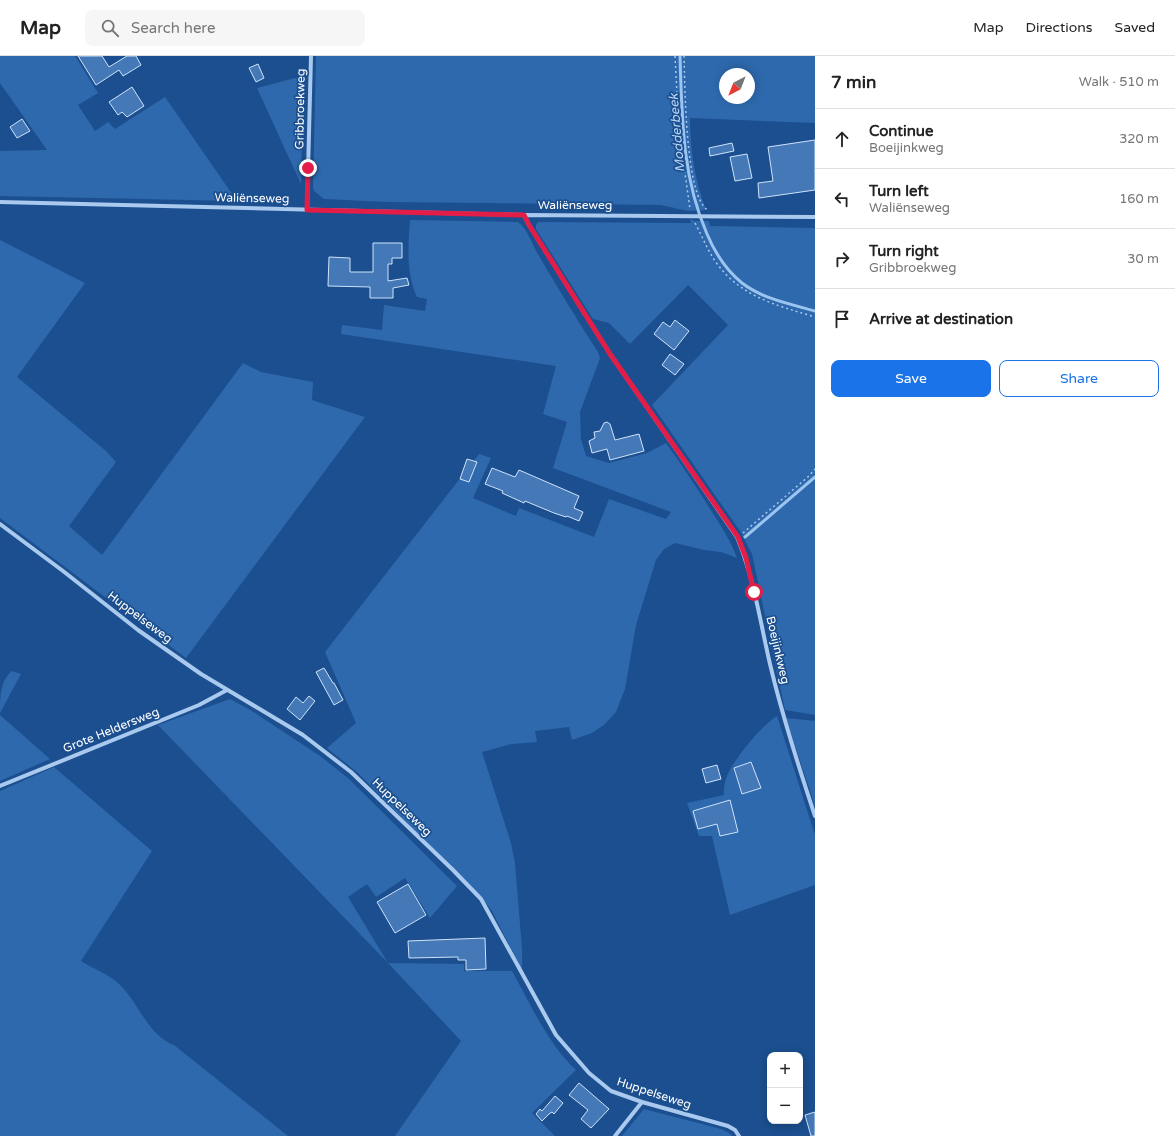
<!DOCTYPE html>
<meta charset="utf-8">
<style>
body{margin:0;font-family:"Varela Round",sans-serif;background:#f6f6f6;color:#222}
.controls{position:absolute;right:12px;bottom:12px;display:grid;overflow:hidden;border-radius:8px;box-shadow:0 2px 10px #0003}
.controls button{width:36px;height:36px;display:grid;place-items:center;padding:0;border:0;border-bottom:1px solid #e0e0e0;background:#fff;color:#222;font:20px sans-serif}
.compass{position:absolute;left:719px;top:12px;width:36px;height:36px;border-radius:50%;background:#fff;box-shadow:0 2px 10px #0003;rotate:222deg}
.stop{position:absolute;width:12px;height:12px;margin:-9px;border:3px solid #e11d48;border-radius:50%;background:#fff}
.stop.end{background:#e11d48;border-color:#fff;box-shadow:0 1px 4px #0008}
.list{margin:0;padding:0;list-style:none}
h2{display:flex;justify-content:space-between;align-items:center;height:52px;margin:0;padding:0 16px;font-size:17px}
h2 small{font-size:13px;font-weight:400;color:#767676}
.list li{display:grid;grid-template-columns:26px 1fr auto;gap:12px;align-items:center;box-sizing:border-box;height:60px;padding:0 16px;border-top:1px solid #e0e0e0}
.list b{display:block;font-size:15px;white-space:nowrap}
.list p{margin:0;font-size:13px;white-space:nowrap;color:#767676}
.list em{font-size:13px;font-style:normal;color:#767676}
.actions{display:flex;gap:8px;padding:12px 16px}
.actions a{flex:1;padding:9px 0;border:1px solid #1a73e8;border-radius:8px;text-align:center;font-size:14px;color:#1a73e8}
.actions .main{background:#1a73e8;color:#fff}
.icon{flex:none;width:22px;height:22px;fill:none;stroke:currentColor;stroke-width:2;stroke-linecap:round;stroke-linejoin:round}
.map{position:relative;flex:none;width:815px;height:1080px;overflow:hidden}
header{display:flex;align-items:center;gap:24px;box-sizing:border-box;height:56px;padding:0 20px;background:#fff;border-bottom:1px solid #e0e0e0}
header strong{font-size:19px}
nav{display:flex;gap:22px;margin-inline-start:auto;font-size:14px}
.search{width:280px;height:36px;background:#f6f6f6;display:flex;align-items:center;gap:10px;box-sizing:border-box;padding:0 14px;border-radius:8px;color:#767676;font-size:15px}
main{display:flex}
aside{flex:1;background:#fff}
.map>svg:first-child{display:block}
.green{fill:#2e69ad;fill-rule:evenodd}
.lines{fill:none;stroke-linecap:round;stroke-linejoin:round}
.stream{stroke:#9cc4f0;stroke-width:3}
.building{fill:#4478b7;stroke:#cfe3fa}
.path{stroke:#a9c9ee;stroke-width:1.5;stroke-dasharray:2 3;stroke-linecap:butt}
.minor{stroke:#a9c9ee;stroke-width:4}
.route{stroke:#e11d48;stroke-width:5}
.labels{text-anchor:middle;stroke-width:3.5;stroke-linejoin:round;paint-order:stroke}
.street-label{font-size:12px;fill:#fff;stroke:#1b4f8f}
.water-label{font-size:13px;font-style:italic;fill:#b5d3f5;stroke:#1b4f8f}
</style>
<header>
<strong>Map</strong>
<div class="search"><svg class="icon" aria-label="search" viewBox="0 0 24 24"><circle cx="10" cy="10" r="6"/><path d="M15 15l6 6"/></svg>Search here</div>
<nav><a>Map</a><a>Directions</a><a>Saved</a></nav>
</header>
<main>
<div class="map">
<svg width="815" height="1080" viewBox="0 0 815 1080">
<rect width="100%" height="100%" fill="#1b4f8f"/>
<path class="green" d="M0,0H75L98,37L78,49L95,75L108,66L115,73L165,41L237,145L0,140V95L47,94L0,27Z
M316,0H815V67L690,62C690,94 695,125 706,154L688,155L661,149L388,146L324,143L314,135L313,131ZM725,18H749V42H725Z
M303,20L301,128L257,32Z
M690,163L695,165H709L710,170L815,172V659L785,654L752,498L740,475L652,349L728,269L688,229L630,288L609,267L593,263L536,173V169L538,166L691,167Z
M410,164L518,166C528,173 532,189 539,200C558,232 577,264 598,296L600,302L580,356L581,383L586,400L609,407L647,397L666,387C682,409 697,432 712,456C721,470 731,485 737,502L721,496L704,494L675,487L664,493L656,504L636,569L625,633L616,656L604,669L592,677L572,684L569,671L535,675L537,686L512,688L482,696L511,787L515,807L522,893V914L492,855L485,846L358,717L327,692L356,667L325,596L479,398L491,402L473,442L516,460L519,452L594,481L609,443L666,463L671,456L553,412L567,366L543,358L556,310L341,278L342,269L382,274L384,249L425,255L427,243L417,241C406,218 408,189 410,164Z
M0,184L85,227L17,321L106,395L116,406L69,470L102,499L243,307L261,316L313,326L312,344L365,361L186,602L0,462Z
M12,615L21,618L0,657C0,642 0,624 12,615Z
M230,643L252,655L320,700L348,722L457,830L430,862L405,822L376,841L367,828L348,841L388,907L464,908V915H512C531,949 548,988 576,1014L532,1057L555,1080H395L461,985L388,907L158,669Z
M0,659L50,703L0,725Z
M777,660L815,779V829L730,859L712,780H699L687,747L724,739C724,734 724,730 725,726C729,708 761,670 777,660Z
M786,662L815,665V750Z
M54,711L152,795L81,905C93,913 107,917 118,927C139,946 147,979 174,989L288,1080H0V735Z
M644,1053L721,1073L729,1077L732,1080H622Z"/>
<g class="lines">
<path class="stream" d="M680,0C682,62 682,121 707,178C715,197 726,214 742,227C763,243 790,248 815,255
M745,481L815,421"/>
</g>
<path class="building" d="M78,0H102L109,11L127,0H136L141,9L123,20L119,14L96,29Z
M258,8L264,22L256,26L249,12Z
M132,31L144,50L127,61L122,56L118,59L109,46Z
M22,63L30,75L17,82L10,71Z
M815,84V134L759,142L758,127L773,125L768,91Z
M732,87L734,95L710,100L709,92Z
M747,98L752,122L735,125L730,101Z
M373,187H402V202H392V208H388V225L407,222L409,229L393,232V242H370V231L328,230L329,201L350,202V216H373Z
M675,264L689,275L674,294L654,278L663,266L670,271Z
M670,298L684,308L675,319L662,309Z
M607,366L610,368L615,384L639,378L644,395L610,404L607,393L592,397L589,385L595,382L594,376L600,375L604,367Z
M467,403L477,406L469,426L460,423Z
M492,412L515,421L519,414L579,440L574,452L583,456L579,465L567,460L566,461L554,457L525,445L524,447L502,437L503,435L485,428Z
M324,612L333,627H334L343,644L334,649L316,616Z
M309,640L315,645L300,664L287,653L296,641L303,647Z
M751,706L761,732L742,738L734,712Z
M717,709L721,723L706,727L702,713Z
M730,744L738,776L720,780L717,768L698,773L693,755Z
M408,828L426,859L395,877L377,846Z
M485,882L486,913L466,914V904H458V901L409,902L408,885Z
M579,1027L609,1053L591,1072L581,1063L588,1054L569,1039Z
M555,1040L563,1047L554,1058L552,1056L549,1058L542,1065L536,1058L540,1053L542,1055Z
M815,1056V1080H811L805,1059Z"/>
<g class="lines">
<path class="path" d="M675,0L679,75L690,153
M684,0C685,27 685,142 708,154
M695,167C702,180 707,193 715,205C740,241 776,249 815,261
M743,477L809,420L815,413"/>
<path class="minor" d="M0,146L524,159L815,161
M307,154L311,0
M524,159L529,169L610,298L737,481C754,522 760,565 770,608C782,659 798,709 815,760
M0,468L63,515L138,574L201,618L303,679L351,716L453,814L481,843L556,979L589,1017L611,1035L642,1046L728,1070L735,1074L739,1080
M0,730L199,649L227,634
M615,1080L642,1046"/>
</g>
<g class="lines">
<path class="route" d="M308,112L307,154L524,159L529,169L610,298L738,481L746,502L754,536"/>
</g>
<g class="labels">
<g class="street-label">
<text transform="translate(300 53) rotate(-89)" y="4">Gribbroekweg</text>
<text transform="translate(252 142) rotate(1)" y="4">Waliënseweg</text>
<text x="575" y="153">Waliënseweg</text>
<text transform="translate(140 561) rotate(37)" y="4">Huppelseweg</text>
<text transform="translate(778 594) rotate(77)" y="4">Boeijinkweg</text>
<text transform="translate(111 674) rotate(-22)" y="4">Grote Heldersweg</text>
<text transform="translate(402 751) rotate(44)" y="4">Huppelseweg</text>
<text transform="translate(654 1037) rotate(18)" y="4">Huppelseweg</text>
</g>
<g class="water-label">
<text transform="translate(676 77) rotate(-95)" y="5">Modderbeek</text>
</g>
</g>
</svg>
<div class="controls">
<button>+</button>
<button>−</button>
</div>
<svg class="compass" viewBox="-18 -18 36 36"><path d="M0-13l5 13h-10z" fill="#e53935"/><path d="M0 13l5-13h-10z" fill="#767676"/></svg>
<div class="stop" style="left:754px;top:536px"></div>
<div class="stop end" style="left:308px;top:112px"></div>
</div>
<aside>
<h2>7 min<small>Walk · 510 m</small></h2>
<ul class="list">
<li><svg class="icon" aria-label="ahead" viewBox="0 0 24 24"><path d="M12 20V5M6 11l6-6 6 6"/></svg><div><b>Continue</b><p>Boeijinkweg</p></div><em>320 m</em></li>
<li><svg class="icon" aria-label="left" viewBox="0 0 24 24"><path d="M17 20v-9H6M10 6l-5 5 5 5"/></svg><div><b>Turn left</b><p>Waliënseweg</p></div><em>160 m</em></li>
<li><svg class="icon" aria-label="right" viewBox="0 0 24 24"><path d="M7 20v-9h11M14 6l5 5-5 5"/></svg><div><b>Turn right</b><p>Gribbroekweg</p></div><em>30 m</em></li>
<li><svg class="icon" aria-label="arrive" viewBox="0 0 24 24"><path d="M6 21V4h12l-3 4 3 4H6"/></svg><div><b>Arrive at destination</b></div></li>
</ul>
<div class="actions"><a class="main">Save</a><a>Share</a></div>
</aside>
</main>
